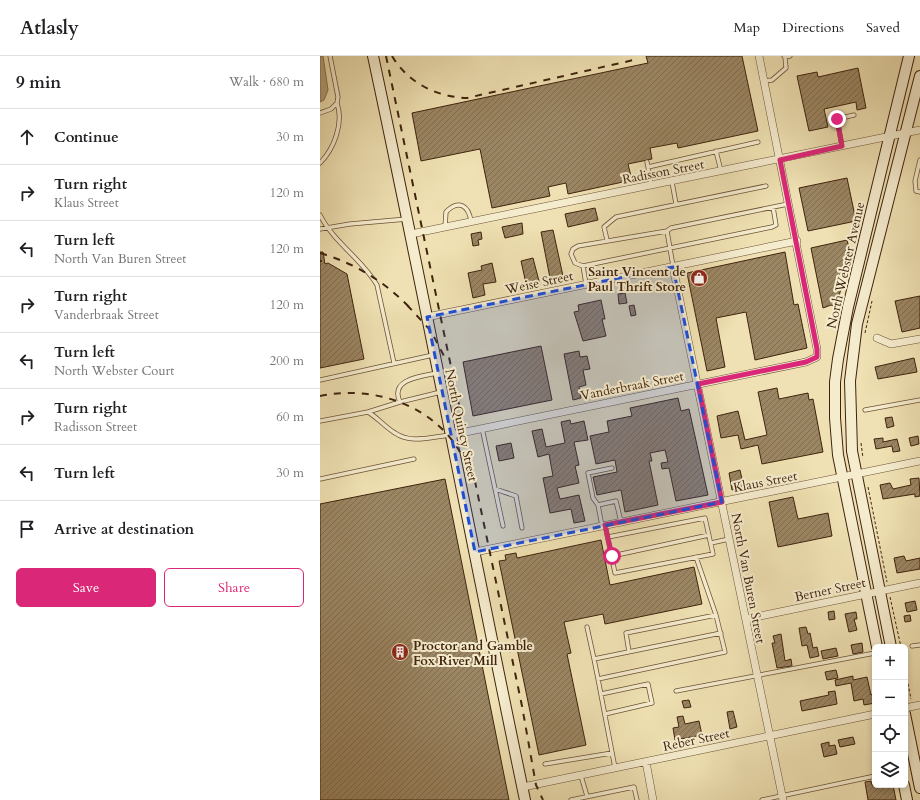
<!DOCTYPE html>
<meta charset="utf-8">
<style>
body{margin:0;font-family:Cardo,serif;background:#f2f2f2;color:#202124}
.controls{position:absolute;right:12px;bottom:12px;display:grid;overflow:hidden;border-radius:6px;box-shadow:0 2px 6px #0003}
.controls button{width:36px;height:36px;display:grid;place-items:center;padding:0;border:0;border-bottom:1px solid #e0e0e0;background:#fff;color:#202124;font:20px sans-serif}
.stop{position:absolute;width:12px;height:12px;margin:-9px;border:3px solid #db2777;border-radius:50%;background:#fff}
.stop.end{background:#db2777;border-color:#fff;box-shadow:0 1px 4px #0008}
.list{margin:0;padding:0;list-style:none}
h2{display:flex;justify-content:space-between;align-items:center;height:52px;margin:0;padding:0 16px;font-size:17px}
h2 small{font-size:13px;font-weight:400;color:#757577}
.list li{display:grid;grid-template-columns:26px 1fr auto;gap:12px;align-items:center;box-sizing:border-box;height:56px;padding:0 16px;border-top:1px solid #e0e0e0}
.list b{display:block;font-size:15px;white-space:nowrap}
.list p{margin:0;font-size:13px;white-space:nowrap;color:#757577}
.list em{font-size:13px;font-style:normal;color:#757577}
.actions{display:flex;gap:8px;padding:12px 16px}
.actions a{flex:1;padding:9px 0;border:1px solid #db2777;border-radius:6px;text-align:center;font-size:14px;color:#db2777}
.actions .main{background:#db2777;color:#fff}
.icon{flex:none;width:22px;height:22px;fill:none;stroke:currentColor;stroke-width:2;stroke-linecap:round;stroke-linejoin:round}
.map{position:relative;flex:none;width:600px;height:744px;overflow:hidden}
header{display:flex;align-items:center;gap:24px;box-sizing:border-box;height:56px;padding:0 20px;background:#fff;border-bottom:1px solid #e0e0e0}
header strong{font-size:19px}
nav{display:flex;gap:22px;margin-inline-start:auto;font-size:14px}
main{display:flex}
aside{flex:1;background:#fff}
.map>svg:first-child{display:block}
.water{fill:#b4a07b;stroke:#866e4f}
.building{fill:url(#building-hatch);stroke:#40230d}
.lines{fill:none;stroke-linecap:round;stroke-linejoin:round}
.lane-casing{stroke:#6c5236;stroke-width:5}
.street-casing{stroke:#6c5236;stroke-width:8}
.secondary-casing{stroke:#40230d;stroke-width:12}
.path{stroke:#40230d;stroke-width:1;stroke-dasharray:3 2;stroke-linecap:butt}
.lane{stroke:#f5ecce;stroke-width:3.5}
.street{stroke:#f5ecce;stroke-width:7}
.secondary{stroke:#f5ecce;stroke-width:10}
.rail{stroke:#40230d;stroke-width:2;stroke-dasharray:7 7;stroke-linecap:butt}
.route{stroke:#db2777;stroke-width:5}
.marked{fill:#1d4ed8;fill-opacity:0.2;stroke:#1d4ed8;stroke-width:3;stroke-dasharray:8 5;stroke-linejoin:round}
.labels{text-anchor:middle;stroke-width:4;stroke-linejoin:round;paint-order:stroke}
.street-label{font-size:13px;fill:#40230d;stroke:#f5ecce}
.poi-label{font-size:13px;font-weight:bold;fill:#40230d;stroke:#f5ecce;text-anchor:end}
</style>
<header>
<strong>Atlasly</strong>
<nav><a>Map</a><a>Directions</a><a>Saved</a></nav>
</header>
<main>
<aside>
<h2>9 min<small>Walk · 680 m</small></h2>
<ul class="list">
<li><svg class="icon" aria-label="ahead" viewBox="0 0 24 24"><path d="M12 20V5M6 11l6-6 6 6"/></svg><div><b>Continue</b></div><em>30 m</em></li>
<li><svg class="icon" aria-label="right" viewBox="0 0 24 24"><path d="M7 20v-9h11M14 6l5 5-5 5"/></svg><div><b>Turn right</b><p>Klaus Street</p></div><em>120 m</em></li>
<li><svg class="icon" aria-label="left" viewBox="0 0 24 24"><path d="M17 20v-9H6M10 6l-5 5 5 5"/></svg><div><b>Turn left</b><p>North Van Buren Street</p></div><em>120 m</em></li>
<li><svg class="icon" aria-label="right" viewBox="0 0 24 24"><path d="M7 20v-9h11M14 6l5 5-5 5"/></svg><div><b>Turn right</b><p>Vanderbraak Street</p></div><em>120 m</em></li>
<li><svg class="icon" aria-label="left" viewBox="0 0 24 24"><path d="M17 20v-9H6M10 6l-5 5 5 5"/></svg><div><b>Turn left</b><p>North Webster Court</p></div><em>200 m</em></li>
<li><svg class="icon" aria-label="right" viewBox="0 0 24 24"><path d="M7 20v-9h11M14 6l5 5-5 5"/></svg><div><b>Turn right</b><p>Radisson Street</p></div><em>60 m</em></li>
<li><svg class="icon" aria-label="left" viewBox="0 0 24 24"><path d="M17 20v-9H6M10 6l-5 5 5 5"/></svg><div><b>Turn left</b></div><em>30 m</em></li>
<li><svg class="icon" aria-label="arrive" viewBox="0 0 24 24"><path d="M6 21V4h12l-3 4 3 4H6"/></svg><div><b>Arrive at destination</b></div></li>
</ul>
<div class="actions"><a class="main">Save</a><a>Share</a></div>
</aside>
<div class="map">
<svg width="600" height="744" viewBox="0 0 600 744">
<defs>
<pattern id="building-hatch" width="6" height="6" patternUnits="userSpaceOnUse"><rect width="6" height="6" fill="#9b8663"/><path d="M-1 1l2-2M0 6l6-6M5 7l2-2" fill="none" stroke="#806d50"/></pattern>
</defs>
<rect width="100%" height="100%" fill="#efe1b3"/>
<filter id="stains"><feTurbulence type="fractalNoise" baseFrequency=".005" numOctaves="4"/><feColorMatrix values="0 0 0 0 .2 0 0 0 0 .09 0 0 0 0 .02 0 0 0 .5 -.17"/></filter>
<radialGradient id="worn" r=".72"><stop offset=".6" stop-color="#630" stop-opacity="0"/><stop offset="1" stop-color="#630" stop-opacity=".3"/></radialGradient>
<path class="water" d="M0,0H3L8,34L4,44L0,46Z"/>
<path class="building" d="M326,0H422L438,75L358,92L357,87L330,92L332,103L308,108L312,124L248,138L246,127L228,131L230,140L172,152L160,93L101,105L92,57L328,7Z
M538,12L546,52L537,54L536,46L504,53L508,71L489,75L477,20L497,16L498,21Z
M527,122L536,165L488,175L479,132Z
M275,152L278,164L248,171L245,158Z
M202,167L203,178L185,182L182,171Z
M233,174L243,220L230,222L221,176Z
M161,176L162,183L158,184L159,189L153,190L151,178Z
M527,184L530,196L527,208L523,209L525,219L524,222L520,223L522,229L516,251L511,249L503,252L491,192Z
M0,196H3L5,208L8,207L27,218L44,303L0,312Z
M465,196L474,249L478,248L487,292L435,304L426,256L396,262L405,311L387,315L367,217Z
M213,202L220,229L207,232L201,205Z
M172,207L176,226L163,228L165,239L153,242L148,217L162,214L161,210Z
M305,237L307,247L299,248L298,238Z
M600,240V272L582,276L575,245Z
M281,244L285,263H282L286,280L263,285L254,256L259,255L258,249Z
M314,249L316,259L311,260L309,250Z
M221,290L232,344L153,360L143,306Z
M259,295L260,301L267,300L270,313L263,314L266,329L259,331L261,342L253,344L244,298Z
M594,302L597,316L558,323L555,311Z
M457,332L459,343L488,337L489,344L493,343L503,396L442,408L438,389L421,393L418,379L401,382L397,360L418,355L425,384L447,379L438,336Z
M358,342L361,355L369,353L388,439L356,445L349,412L342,413L341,407L348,406L345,394L330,397L332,405H329L338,449L305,456L301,434L277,439L273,421L297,416L295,404L276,408L270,380L289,376L287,365L312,360L310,352Z
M572,361L574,370L567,372L565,362Z
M250,364L251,368L264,365L268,384L254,386L259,409L255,410L259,427L237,432L240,443L259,439L265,465L254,467L251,453L230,457L223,422L233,420L229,398L218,401L212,375L222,373L226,391L245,387L241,366Z
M598,380L599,388L591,390L589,382Z
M563,382V386L577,383L580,395L573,396L572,390L556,393L554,383Z
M191,387L194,402L179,405L176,390Z
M420,414L424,432L412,434L409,417Z
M599,422L600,440L595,441V438L563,443L560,429L570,427L573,433L591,429L590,423Z
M125,423L189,744H0V448Z
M473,441L478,463L508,457L512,480L458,491L449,446Z
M281,484L290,529L374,511L382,548L285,568L283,558L244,566L251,597L247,598L266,689L219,699L179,505L186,504L185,499L196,497L197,502Z
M584,500L586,505L600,502V513L577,517L574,502Z
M595,545L597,554L587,556L585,547Z
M514,555L515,563L509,564L508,556Z
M536,556L537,563H534L537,574L529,576L525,558Z
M590,559L591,565L585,566L584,560Z
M486,571L488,578L490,577L493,592L497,591L499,600L490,602L487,589L482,590L479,572Z
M461,578L465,605L471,603L472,610L457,612L452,587H455L453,580Z
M542,587L543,596L533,598L531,589Z
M516,592L518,600L503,603L501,595Z
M516,614L518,622L507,624L505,616Z
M533,620V624L547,621L551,639L553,638L555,647L544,649L543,643L534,645L531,627L516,630L515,624Z
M515,635L517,648L482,655L480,645L509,639L508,636Z
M369,644L371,651L364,652L362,645Z
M413,655L417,671L410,673L407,656Z
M363,660L365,668L379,665L382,679L355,684L353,672L359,671L357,661Z
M533,681L535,688L520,691L518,684Z
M509,686V690L515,689L517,698L504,701L501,688Z
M551,725L552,729H573L576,744H548L545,726Z"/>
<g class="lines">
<g class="lane-casing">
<path id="lane" d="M464,0L465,1L470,0
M444,25L452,24L466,12L465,1
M0,57L11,53L17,47L18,41L10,0
M522,90L517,63L534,59
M396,95L401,115
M600,104L595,125L596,135L600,136
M327,106L328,111L438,86
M0,107C14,93 24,67 17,47
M328,111L331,129
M352,126L356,148
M0,159C14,187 42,203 57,229L74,307
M125,171L126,156C138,143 149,149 151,166
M0,173L30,168L87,163
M347,175L258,190L253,193L251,198L255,207L263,210L452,171L456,169L453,151
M287,184L284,171L296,161L446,130
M263,210L266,228
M353,210L347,175L351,172L468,148
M0,324L113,299
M121,336L80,346L48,356C58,362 65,371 75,377C91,388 111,381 130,379
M80,346C69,323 102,320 117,317
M545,354L600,344
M0,365L48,356
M162,372L183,470
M0,423L94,403
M175,433L196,440L202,472
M278,449L296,445L301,466
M285,469L295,517L393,498L385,462L288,481
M282,470L278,449L273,442L268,417L292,412
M391,487L409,483
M292,500L389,479
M267,571L274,603
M592,590L600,589
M309,596L306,577L396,559
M278,623L274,603L401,577
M356,635L555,597
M281,638L328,628L332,647L285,658
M225,708L292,697
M295,712L278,623L405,596L396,559L376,501
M261,720L267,740
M251,744L314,731L317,744
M442,744L555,720"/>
</g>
<g class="street-casing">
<path id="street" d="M91,178L600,74
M353,211L463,744
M107,261L477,185
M557,282L571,288L600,283
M131,379L486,306L497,301V293L439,0
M155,496L600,405
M426,563L600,527
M585,652L600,649
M326,706L333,744
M203,731L555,658"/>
</g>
<g class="secondary-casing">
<path id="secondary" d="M53,0C106,247 153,496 205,744
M557,591L518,399L515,362V326L518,303L528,251L589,0
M571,591L532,395L530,325L537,268L600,20
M585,658L600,732
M584,729L587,744"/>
</g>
<path class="path" d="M545,277L552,245
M541,387L543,402
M548,431L567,526
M570,541L581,591
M585,613L591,643"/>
<use href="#lane" class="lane"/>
<use href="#street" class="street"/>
<use href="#secondary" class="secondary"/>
<path class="rail" d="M66,0L202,650L216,729L223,744
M72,0C88,27 117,41 147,42L318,3
M0,197C36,208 64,225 90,252
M0,205H2
M87,249L111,275L126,304
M0,340C59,327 130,355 149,417"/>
</g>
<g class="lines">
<path class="route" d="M292,500L285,469L402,446L378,328L486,306L497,301V293L460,104L522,90L517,63"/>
</g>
<path class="marked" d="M353,211L402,446L155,496L107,261Z"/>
<defs>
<g id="shop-disc" transform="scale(0.9)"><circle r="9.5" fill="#8f2418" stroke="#f5ecce"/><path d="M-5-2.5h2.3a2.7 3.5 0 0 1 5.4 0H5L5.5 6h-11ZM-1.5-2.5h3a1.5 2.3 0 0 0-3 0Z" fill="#fff"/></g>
<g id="building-disc" transform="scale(0.9)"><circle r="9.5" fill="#8f2418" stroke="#f5ecce"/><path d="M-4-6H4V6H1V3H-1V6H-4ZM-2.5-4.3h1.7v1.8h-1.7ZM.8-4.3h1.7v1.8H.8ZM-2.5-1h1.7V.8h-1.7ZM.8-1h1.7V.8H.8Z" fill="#fff"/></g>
</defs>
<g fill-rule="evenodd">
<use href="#shop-disc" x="379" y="222"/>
<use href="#building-disc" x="80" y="596"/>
</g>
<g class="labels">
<g class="street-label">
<text transform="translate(343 115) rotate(-11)" y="5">Radisson Street</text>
<text transform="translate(525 209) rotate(-77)" y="5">North Webster Avenue</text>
<text transform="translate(219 226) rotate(-12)" y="5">Weise Street</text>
<text transform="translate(312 329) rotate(-11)" y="5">Vanderbraak Street</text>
<text transform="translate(142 369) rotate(78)" y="5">North Quincy Street</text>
<text transform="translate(445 425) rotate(-11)" y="5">Klaus Street</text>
<text transform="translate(429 522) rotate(79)" y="5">North Van Buren Street</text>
<text transform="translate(510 533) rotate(-12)" y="5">Berner Street</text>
<text transform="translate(376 683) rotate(-12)" y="5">Reber Street</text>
</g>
<g class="poi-label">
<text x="366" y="220">Saint Vincent de<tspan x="366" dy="15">Paul Thrift Store</tspan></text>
<text x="93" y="594" text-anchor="start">Proctor and Gamble<tspan x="93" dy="15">Fox River Mill</tspan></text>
</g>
</g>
<rect width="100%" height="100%" filter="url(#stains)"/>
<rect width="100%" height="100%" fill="url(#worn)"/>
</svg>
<div class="controls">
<button>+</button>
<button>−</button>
<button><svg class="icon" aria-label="locate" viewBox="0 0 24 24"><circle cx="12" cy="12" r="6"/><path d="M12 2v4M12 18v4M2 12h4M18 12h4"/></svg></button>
<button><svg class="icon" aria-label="layers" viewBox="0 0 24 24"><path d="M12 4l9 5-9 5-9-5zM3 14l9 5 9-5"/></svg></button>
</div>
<div class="stop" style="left:292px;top:500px"></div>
<div class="stop end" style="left:517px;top:63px"></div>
</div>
</main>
